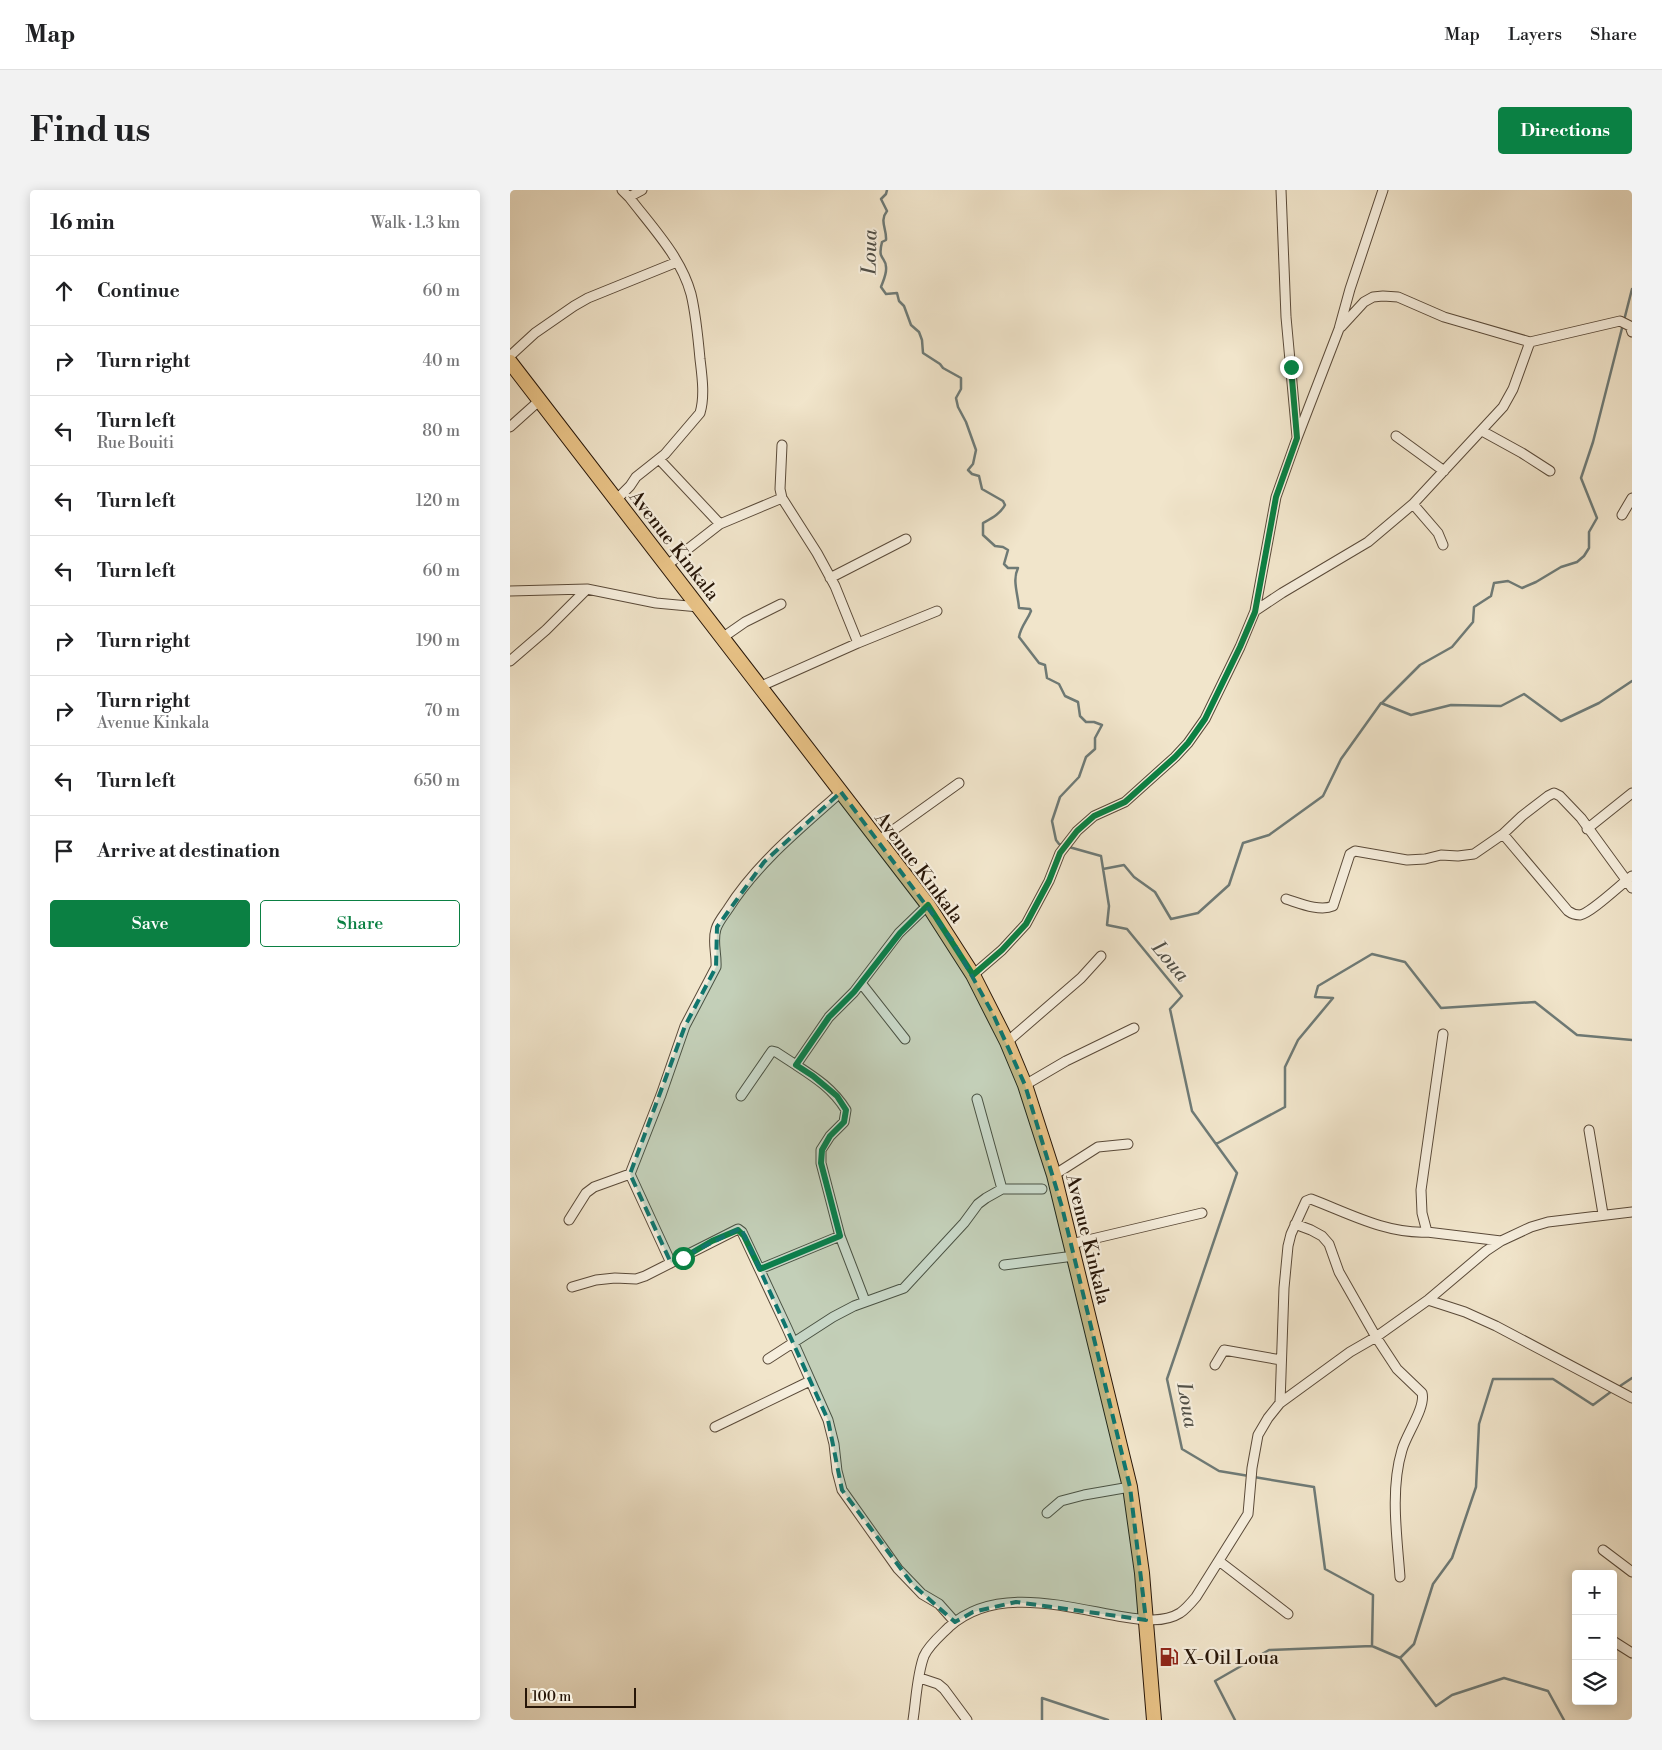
<!DOCTYPE html>
<meta charset="utf-8">
<style>
body{margin:0;font-family:"Libre Bodoni",serif;background:#f2f2f2;color:#202124}
.controls{position:absolute;right:15px;bottom:15px;display:grid;overflow:hidden;border-radius:5px;box-shadow:0 2px 12px #0003}
.controls button{width:45px;height:45px;display:grid;place-items:center;padding:0;border:0;border-bottom:1px solid #e0e0e0;background:#fff;color:#202124;font:25px sans-serif}
.scale{position:absolute;left:15px;bottom:12px;width:111px;box-sizing:border-box;padding-left:5px;border:2px solid #271608;border-top:0;font-size:14px;line-height:18px;white-space:nowrap;color:#271608;-webkit-text-stroke:4px #f6eedd;paint-order:stroke}
.stop{position:absolute;width:15px;height:15px;margin:-11px;border:4px solid #0b8043;border-radius:50%;background:#fff}
.stop.end{background:#0b8043;border-color:#fff;box-shadow:0 1px 5px #0008}
.list{margin:0;padding:0;list-style:none}
h2{display:flex;justify-content:space-between;align-items:center;height:65px;margin:0;padding:0 20px;font-size:21px}
h2 small{font-size:16px;font-weight:400;color:#757577}
.list li{display:grid;grid-template-columns:32px 1fr auto;gap:15px;align-items:center;box-sizing:border-box;height:70px;padding:0 20px;border-top:1px solid #e0e0e0}
.list b{display:block;font-size:19px;white-space:nowrap}
.list p{margin:0;font-size:16px;white-space:nowrap;color:#757577}
.list em{font-size:16px;font-style:normal;color:#757577}
.actions{display:flex;gap:10px;padding:15px 20px}
.actions a{flex:1;padding:11px 0;border:1px solid #0b8043;border-radius:5px;text-align:center;font-size:18px;color:#0b8043}
.actions .main{background:#0b8043;color:#fff}
.icon{flex:none;width:28px;height:28px;fill:none;stroke:currentColor;stroke-width:2;stroke-linecap:round;stroke-linejoin:round}
.map{position:relative;flex:none;width:1122px;height:1530px;overflow:hidden;border-radius:5px}
header{display:flex;align-items:center;gap:30px;box-sizing:border-box;height:70px;padding:0 25px;background:#fff;border-bottom:1px solid #e0e0e0}
header strong{font-size:24px}
nav{display:flex;gap:28px;margin-inline-start:auto;font-size:18px}
.intro{display:flex;align-items:center;justify-content:space-between;box-sizing:border-box;height:120px;padding:0 30px}
h1{margin:0;font-size:35px}
.button{padding:12px 22px;border-radius:5px;background:#0b8043;color:#fff;font-size:18px;font-weight:700}
main{display:flex;gap:30px;padding:0 30px}
aside{flex:1;background:#fff;border-radius:5px;box-shadow:0 2px 12px #0003}
.map>svg:first-child{display:block}
.lines{fill:none;stroke-linecap:round;stroke-linejoin:round}
.stream{stroke:#6e7a76;stroke-width:2.5}
.street-casing{stroke:#5a4a39;stroke-width:11}
.primary-casing{stroke:#271608;stroke-width:16}
.street{stroke:#f6eedd;stroke-width:9}
.primary{stroke:#e8c286;stroke-width:14}
.route{stroke:#0b8043;stroke-width:6}
.marked{fill:#0f766e;fill-opacity:0.2;stroke:#0f766e;stroke-width:4;stroke-dasharray:10 6;stroke-linejoin:round}
.labels{text-anchor:middle;stroke-width:4.5;stroke-linejoin:round;paint-order:stroke}
.street-label{font-size:19px;fill:#271608;stroke:#f6eedd}
.poi-label{font-size:19px;fill:#271608;stroke:#f6eedd;text-anchor:start}
.water-label{font-size:20px;font-style:italic;fill:#515048;stroke:#f6eedd}
</style>
<header>
<strong>Map</strong>
<nav><a>Map</a><a>Layers</a><a>Share</a></nav>
</header>
<div class="intro"><h1>Find us</h1><a class="button">Directions</a></div>
<main>
<aside>
<h2>16 min<small>Walk · 1.3 km</small></h2>
<ul class="list">
<li><svg class="icon" aria-label="ahead" viewBox="0 0 24 24"><path d="M12 20V5M6 11l6-6 6 6"/></svg><div><b>Continue</b></div><em>60 m</em></li>
<li><svg class="icon" aria-label="right" viewBox="0 0 24 24"><path d="M7 20v-9h11M14 6l5 5-5 5"/></svg><div><b>Turn right</b></div><em>40 m</em></li>
<li><svg class="icon" aria-label="left" viewBox="0 0 24 24"><path d="M17 20v-9H6M10 6l-5 5 5 5"/></svg><div><b>Turn left</b><p>Rue Bouiti</p></div><em>80 m</em></li>
<li><svg class="icon" aria-label="left" viewBox="0 0 24 24"><path d="M17 20v-9H6M10 6l-5 5 5 5"/></svg><div><b>Turn left</b></div><em>120 m</em></li>
<li><svg class="icon" aria-label="left" viewBox="0 0 24 24"><path d="M17 20v-9H6M10 6l-5 5 5 5"/></svg><div><b>Turn left</b></div><em>60 m</em></li>
<li><svg class="icon" aria-label="right" viewBox="0 0 24 24"><path d="M7 20v-9h11M14 6l5 5-5 5"/></svg><div><b>Turn right</b></div><em>190 m</em></li>
<li><svg class="icon" aria-label="right" viewBox="0 0 24 24"><path d="M7 20v-9h11M14 6l5 5-5 5"/></svg><div><b>Turn right</b><p>Avenue Kinkala</p></div><em>70 m</em></li>
<li><svg class="icon" aria-label="left" viewBox="0 0 24 24"><path d="M17 20v-9H6M10 6l-5 5 5 5"/></svg><div><b>Turn left</b></div><em>650 m</em></li>
<li><svg class="icon" aria-label="arrive" viewBox="0 0 24 24"><path d="M6 21V4h12l-3 4 3 4H6"/></svg><div><b>Arrive at destination</b></div></li>
</ul>
<div class="actions"><a class="main">Save</a><a>Share</a></div>
</aside>
<div class="map">
<svg width="1122" height="1530" viewBox="0 0 1122 1530">
<rect width="100%" height="100%" fill="#f1e5cb"/>
<filter id="stains"><feTurbulence type="fractalNoise" baseFrequency=".004" numOctaves="4"/><feColorMatrix values="0 0 0 0 .2 0 0 0 0 .09 0 0 0 0 .02 0 0 0 .5 -.17"/></filter>
<radialGradient id="worn" r=".72"><stop offset=".6" stop-color="#630" stop-opacity="0"/><stop offset="1" stop-color="#630" stop-opacity=".3"/></radialGradient>
<g class="lines">
<path class="stream" d="M377,0L376,4L371,9L377,21C369,31 377,39 376,50L372,52C371,56 370,62 371,65C373,70 376,71 376,77C377,84 373,91 371,97L376,104L387,103L389,111L394,116L401,135L409,142L412,150L413,163L430,174L433,178L451,188V199L446,208L448,217L456,232L466,260L463,274L458,280L462,284L469,286L472,299L493,311L495,315C490,324 482,328 473,333V345L485,356L493,357L498,360L494,374L498,378H508C502,390 508,404 509,418L520,419L521,421C517,431 511,436 509,447L529,473L535,475L537,488L549,494L555,506L568,512L570,526L576,532H584L592,535L585,548V559L576,567L569,587L550,607L542,631L546,650L549,654L553,655
M872,513L910,475L942,457L963,432L964,417L981,406L984,393L998,391L1012,398L1026,392L1051,377L1067,372L1074,366L1079,358V342L1087,328L1071,288L1083,252L1122,99
M559,657L591,666L599,716L597,735L617,739L672,806L660,819L682,921L727,983L657,1189L672,1259L709,1281L739,1286
M593,679L614,675L624,687L645,702L661,729L688,723L719,695L733,653L759,645L813,606L831,569L871,513L901,525L941,515L991,516L1014,504L1051,531L1089,513L1122,491
M706,954L775,917V877L788,850L823,808L805,807L808,796L862,764L895,772L931,818L1025,812L1067,845L1122,850
M1107,1198L1122,1188
M862,1456L890,1468L904,1454L923,1394L942,1368L966,1297L969,1234L983,1189H1043L1083,1215L1102,1201
M890,1468L926,1516L942,1505L994,1488L1038,1501L1054,1530
M532,1530V1508L598,1530
M725,1530L705,1491L759,1460L862,1456L863,1405L815,1379L804,1297L744,1287"/>
<g class="street-casing">
<path id="street" d="M771,0L776,127L787,247
M119,7L132,0
M831,137L854,112L863,107L873,106L888,107L934,127L1020,152L1110,131L1120,136L1122,142
M0,166L25,143L64,116L78,108L167,72
M0,237L30,210
M972,241L1012,263L1040,281
M886,246L934,281
M149,269L210,334
M272,308L270,299L272,255
M106,310L120,296L126,287L155,264L190,223C195,206 192,186 190,169C188,147 186,125 181,104C171,67 142,37 119,7L112,0
M903,314L928,343L933,355
M1112,325L1122,308
M156,376L210,334L272,308L307,363L325,396L348,453
M320,388L396,349
M0,401L77,399L146,413L189,417
M745,421L772,403L858,352L903,314L993,217L1003,199L1020,152
M212,448L235,432L271,414
M0,471L36,440L77,399
M249,497L348,453L427,421
M1077,639L1122,603
M993,644L1058,721C1062,724 1065,725 1070,725C1081,723 1111,694 1122,686
M368,651L449,593
M776,709C789,713 810,722 823,716L840,664L845,661L897,670L915,669L931,665L948,666L964,664L993,644L1012,626L1038,606L1044,603L1050,606L1071,628L1122,698
M463,785L492,760L516,734L539,691L550,663L567,641L584,626L615,612L665,567L678,553L695,529L730,457L745,421L766,307L787,248L829,139L840,99L873,0
M351,793L395,849
M933,844L911,1000L912,1023L917,1042L991,1051
M497,852L571,788L591,766
M515,895L556,871L624,838
M231,906L262,861L266,862L286,875
M467,909L492,999
M1079,940L1093,1024
M544,985L588,957L618,954
M59,1030L76,1003L84,997L120,984
M785,1034L801,1040L812,1046L819,1054L829,1082L866,1147L887,1179L912,1203C916,1217 896,1245 892,1260C880,1300 887,1346 890,1387
M561,1054L692,1023
M161,1073L120,984L151,905L175,836L206,777C207,764 202,752 206,739C208,732 214,725 218,719C247,673 291,638 331,602
M494,1075L564,1066
M250,1079L330,1046
M62,1097L86,1090L105,1088L126,1089L135,1086L228,1039L232,1042L277,1138L318,1230L324,1254L327,1281L332,1300L388,1379L412,1404L429,1414L445,1432
M918,1110L955,1122L986,1136L1122,1208
M355,1111L330,1046L311,973V960L320,946L334,932L336,920C323,899 306,888 286,875L319,827L344,802L389,743L418,715
M258,1169L323,1127L344,1116L394,1098L454,1033L468,1014L476,1008L492,999H532
M705,1175L714,1160L771,1170
M770,1213L774,1098L778,1056L781,1044L796,1011L801,1009C838,1023 876,1044 917,1042
M205,1237L300,1191
M537,1323L551,1311L574,1305L620,1297
M1093,1360L1122,1382
M709,1371L778,1424
M1103,1451L1122,1463
M410,1488L428,1494L434,1499L457,1530
M403,1530C406,1511 407,1484 414,1466C419,1455 430,1446 439,1437C486,1394 559,1418 614,1427C632,1430 654,1433 670,1423C676,1419 681,1413 686,1407L738,1324L742,1278L748,1245L758,1228L770,1213L840,1162L866,1147L918,1110L976,1061L991,1051L1021,1037L1038,1032L1122,1022"/>
</g>
<g class="primary-casing">
<path id="primary" d="M0,172L418,715L463,785L497,852L515,895L544,985L620,1297L632,1383L644,1530"/>
</g>
<use href="#street" class="street"/>
<use href="#primary" class="primary"/>
</g>
<g class="lines">
<path class="route" d="M173,1068L202,1051L228,1040L234,1046L250,1079L330,1046L311,973L312,960L320,946L334,932L336,920L327,906L303,886L286,875L319,827L344,802L390,743L418,715L463,785L492,760L516,734L539,691L550,663L567,641L584,626L615,612L665,567L678,553L695,529L730,457L745,422L766,307L787,248L781,177"/>
</g>
<path class="marked" d="M331,602L442,750L483,824L515,895L552,1017L620,1297L636,1430L506,1412L463,1422L445,1432L403,1395L332,1300L318,1230L231,1038L161,1073L120,984L175,836L206,777L207,737L254,672Z"/>
<defs>
<g id="fuel-bare" transform="scale(1.5)"><path d="M-5.5-6h7V0h2V4h1.3V-2.5L3-4.5l.8-.8L6-3V5H2.5V1h-1V6h-7ZM-4.2-4.7v3.2H.2V-4.7Z" fill="#8f2418" stroke="#f6eedd" stroke-width="2.5" paint-order="stroke"/></g>
</defs>
<g fill-rule="evenodd">
<use href="#fuel-bare" x="659" y="1467"/>
</g>
<g class="labels">
<g class="street-label">
<text transform="translate(165 355) rotate(52)" y="7">Avenue Kinkala</text>
<text transform="translate(410 677) rotate(53)" y="7">Avenue Kinkala</text>
<text transform="translate(579 1049) rotate(76)" y="7">Avenue Kinkala</text>
</g>
<g class="poi-label">
<text x="674" y="1474">X-Oil Loua</text>
</g>
<g class="water-label">
<text transform="translate(359 62) rotate(-89)" y="7">Loua</text>
<text transform="translate(661 771) rotate(50)" y="7">Loua</text>
<text transform="translate(678 1215) rotate(80)" y="7">Loua</text>
</g>
</g>
<rect width="100%" height="100%" filter="url(#stains)"/>
<rect width="100%" height="100%" fill="url(#worn)"/>
</svg>
<div class="controls">
<button>+</button>
<button>−</button>
<button><svg class="icon" aria-label="layers" viewBox="0 0 24 24"><path d="M12 4l9 5-9 5-9-5zM3 14l9 5 9-5"/></svg></button>
</div>
<div class="scale">100 m</div>
<div class="stop" style="left:173px;top:1068px"></div>
<div class="stop end" style="left:781px;top:177px"></div>
</div>
</main>
